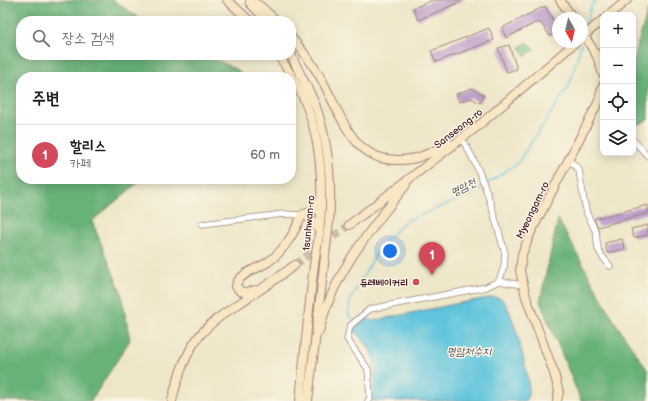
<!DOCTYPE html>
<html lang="ko">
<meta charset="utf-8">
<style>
body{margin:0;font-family:"Balsamiq Sans","Poor Story",sans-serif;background:#f6f6f6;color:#222}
.controls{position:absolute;right:12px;top:12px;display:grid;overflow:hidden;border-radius:8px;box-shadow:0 2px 10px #0003}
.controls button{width:36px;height:36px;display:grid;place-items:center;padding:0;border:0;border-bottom:1px solid #e0e0e0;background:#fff;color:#222;font:20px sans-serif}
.compass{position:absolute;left:552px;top:12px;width:36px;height:36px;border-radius:50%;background:#fff;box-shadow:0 2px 10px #0003;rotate:172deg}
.you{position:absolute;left:390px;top:251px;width:14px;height:14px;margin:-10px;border:3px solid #fff;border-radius:50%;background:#1a73e8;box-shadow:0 0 0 6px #1a73e833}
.badge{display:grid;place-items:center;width:26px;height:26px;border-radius:50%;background:#d1495b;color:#fff;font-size:13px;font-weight:700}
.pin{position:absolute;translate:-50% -33px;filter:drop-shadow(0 1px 2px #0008)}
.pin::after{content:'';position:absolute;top:21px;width:14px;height:12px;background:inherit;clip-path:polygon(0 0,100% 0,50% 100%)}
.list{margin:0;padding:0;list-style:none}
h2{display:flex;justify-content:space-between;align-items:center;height:52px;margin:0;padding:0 16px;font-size:17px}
h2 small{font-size:13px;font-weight:400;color:#767676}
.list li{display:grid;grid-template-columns:26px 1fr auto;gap:12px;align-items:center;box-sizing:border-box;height:60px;padding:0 16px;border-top:1px solid #e0e0e0}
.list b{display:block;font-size:15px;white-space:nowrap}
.list p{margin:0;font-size:13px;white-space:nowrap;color:#767676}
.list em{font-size:13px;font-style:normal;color:#767676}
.icon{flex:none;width:22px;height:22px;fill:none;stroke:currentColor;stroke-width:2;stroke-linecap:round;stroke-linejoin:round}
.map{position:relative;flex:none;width:648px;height:401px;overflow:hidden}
.search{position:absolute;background:#fff;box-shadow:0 2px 10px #0003;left:16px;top:16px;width:280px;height:44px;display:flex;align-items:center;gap:10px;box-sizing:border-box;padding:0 14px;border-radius:16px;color:#767676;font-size:15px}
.panel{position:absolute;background:#fff;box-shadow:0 2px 10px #0003;left:16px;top:72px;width:280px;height:112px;border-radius:16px}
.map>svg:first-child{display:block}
.green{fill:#7fce8e;stroke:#64765c}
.forest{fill:#67b179;stroke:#586852}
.water{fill:#5ec4dc;stroke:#547284}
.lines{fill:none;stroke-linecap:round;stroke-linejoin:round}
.stream{stroke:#5ec4dc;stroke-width:1.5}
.building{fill:#bc9fc9}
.secondary-tunnel{stroke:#cdbea9;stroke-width:8;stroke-dasharray:8 4;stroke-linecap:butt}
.street-casing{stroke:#9c827a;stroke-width:7}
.secondary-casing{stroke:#9c827a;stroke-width:10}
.street{stroke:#fff;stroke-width:5.5}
.secondary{stroke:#f9e7c3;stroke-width:8}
.poi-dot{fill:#d1495b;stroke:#fcf5e5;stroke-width:1.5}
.labels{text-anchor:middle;stroke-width:3;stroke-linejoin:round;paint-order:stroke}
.street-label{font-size:10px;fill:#4a1f2b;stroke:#fcf5e5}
.poi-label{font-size:10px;font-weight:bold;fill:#4a1f2b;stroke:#fcf5e5;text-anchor:end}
.water-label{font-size:11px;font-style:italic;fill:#505160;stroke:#fcf5e5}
</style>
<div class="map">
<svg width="648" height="401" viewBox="0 0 648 401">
<rect width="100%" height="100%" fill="#fcf5e5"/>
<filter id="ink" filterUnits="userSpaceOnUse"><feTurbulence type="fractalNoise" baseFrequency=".025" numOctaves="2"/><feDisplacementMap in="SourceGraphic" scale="8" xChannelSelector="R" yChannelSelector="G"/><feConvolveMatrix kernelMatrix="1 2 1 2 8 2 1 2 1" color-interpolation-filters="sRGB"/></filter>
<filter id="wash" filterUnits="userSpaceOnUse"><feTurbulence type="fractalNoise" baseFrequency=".012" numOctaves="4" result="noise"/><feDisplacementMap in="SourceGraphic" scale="16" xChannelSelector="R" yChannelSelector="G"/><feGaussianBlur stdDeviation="0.9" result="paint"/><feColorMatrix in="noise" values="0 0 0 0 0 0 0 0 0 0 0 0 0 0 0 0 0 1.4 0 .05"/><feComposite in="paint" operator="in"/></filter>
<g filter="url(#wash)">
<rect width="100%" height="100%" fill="#eee6c8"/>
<path class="green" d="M528,42L534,50L525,56L520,47Z"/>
<path class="forest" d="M0,0H113L143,21H21V55H206L238,70L245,77H21V179H149L140,181L92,221L121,292L130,340L91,401H0Z
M648,9V119L642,123L633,126V65L638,43Z
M188,179H240L206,188Z
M558,219L613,319L648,371V401H581L540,301Z"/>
<path class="water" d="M494,297C497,298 501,298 503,300C512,307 529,376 529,389C529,393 527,397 526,401H372C374,383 379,365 369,348C365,341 358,336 353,329L366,318L372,321L460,303Z"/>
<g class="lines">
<path class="stream" d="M585,29L591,6L596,0
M486,184L517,164L570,84L581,44
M354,321L348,314L350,300L380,247L404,222L467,196L483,186"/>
</g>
<g id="blocks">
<path class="building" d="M433,0H465L418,20L413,8Z
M545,6L558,29V31L550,36L541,23H535L506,38L502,28Z
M489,28L494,40L436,62L431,51Z
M509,45L517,69L507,72L498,48Z
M472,88L484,95L480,103L471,98L459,102L456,94Z
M648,205V213L598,227L594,219Z
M648,225V235L634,238L631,229Z
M622,239L625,249L607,253L605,243Z"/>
</g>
</g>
<g filter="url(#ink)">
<use href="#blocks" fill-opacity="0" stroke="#9c827a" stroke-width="1"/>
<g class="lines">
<path class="secondary-tunnel" d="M295,265L349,225"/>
<g class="street-casing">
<path id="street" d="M461,138C485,174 493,213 505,253L504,267L499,281L522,285
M633,140L648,156
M569,160L579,170L584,201L587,214L596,232L598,249L602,256L610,266
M202,224L284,214L302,215
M368,401L370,399L368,369L347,339L350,326L370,309L486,287L499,281"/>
</g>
<g class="secondary-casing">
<path id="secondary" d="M227,0L250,21
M250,0L260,6L277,21
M560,0L573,18
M250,3L267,21
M609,15L627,0
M582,32L597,56L603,74
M291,37C303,51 314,65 323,82C345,123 356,171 416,158C427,155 439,148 450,144
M582,37L603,20
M291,54C298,72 309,88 316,107C329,144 332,183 329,222L308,401
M278,55C287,68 296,82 303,97C322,140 324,189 319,235C317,248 314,261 313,274C308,316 304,359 300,401
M302,215L310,218L319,230
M349,225L478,126L576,42
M256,290C248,292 241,295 236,286L237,282C245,271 257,269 268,262C285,250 294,233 302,215L316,209L320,201
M319,332C332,275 370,230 406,185
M172,401C177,379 184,357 197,339C210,321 231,309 249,297C265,287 280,276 295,265
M557,401L559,392L554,373L526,297L520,271L522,254L531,232L598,103L603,85"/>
</g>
<use href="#street" class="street"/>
<use href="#secondary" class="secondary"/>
</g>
</g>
<circle class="poi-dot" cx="416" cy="282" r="4"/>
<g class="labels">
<g class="street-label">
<text transform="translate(458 128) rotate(-38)" y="4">Sanseong-ro</text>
<text transform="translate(532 210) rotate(-64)" y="4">Myeongam-ro</text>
<text transform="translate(308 223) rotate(-85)" y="4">1sunhwan-ro</text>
</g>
<g class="poi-label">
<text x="408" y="286">듀레베이커리</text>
</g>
<g class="water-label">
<text transform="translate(463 187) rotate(-27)" y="4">명암천</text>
<text x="469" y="355">명암저수지</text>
</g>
</g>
</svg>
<div class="controls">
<button>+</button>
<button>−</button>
<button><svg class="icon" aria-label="locate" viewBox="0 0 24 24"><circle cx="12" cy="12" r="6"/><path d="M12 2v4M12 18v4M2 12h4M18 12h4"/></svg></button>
<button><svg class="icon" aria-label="layers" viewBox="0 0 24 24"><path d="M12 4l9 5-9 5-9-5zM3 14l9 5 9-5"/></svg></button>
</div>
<svg class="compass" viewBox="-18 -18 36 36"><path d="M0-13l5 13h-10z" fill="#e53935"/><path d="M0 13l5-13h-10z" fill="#767676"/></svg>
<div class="you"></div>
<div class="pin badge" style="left:432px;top:275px">1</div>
<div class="search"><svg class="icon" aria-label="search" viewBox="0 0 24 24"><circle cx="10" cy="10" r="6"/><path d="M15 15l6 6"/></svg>장소 검색</div>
<section class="panel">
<h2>주변<small></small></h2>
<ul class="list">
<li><span class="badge">1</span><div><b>할리스</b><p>카페</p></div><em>60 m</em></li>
</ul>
</section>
</div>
